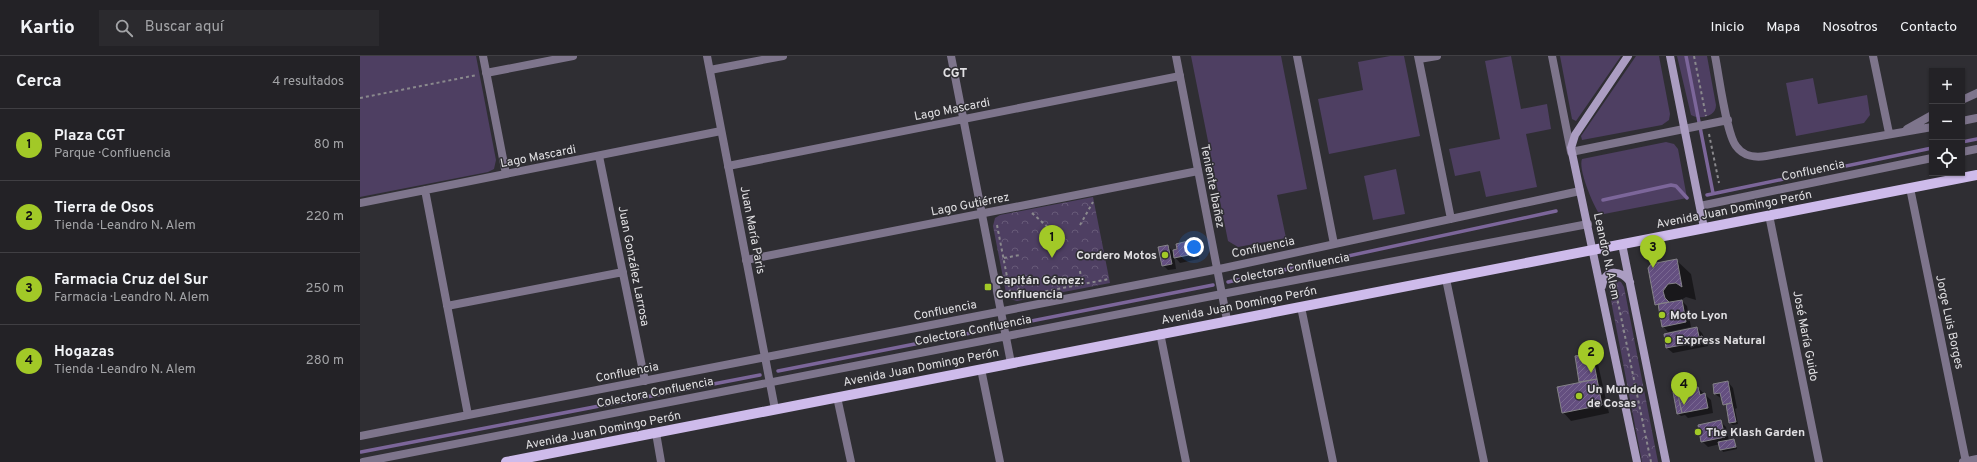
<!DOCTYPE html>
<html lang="es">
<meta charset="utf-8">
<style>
body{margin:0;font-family:Overpass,sans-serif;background:#2b2a2e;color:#f1f3f6}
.controls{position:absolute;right:12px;top:12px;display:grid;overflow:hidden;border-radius:0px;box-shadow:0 1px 3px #0004}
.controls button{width:36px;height:36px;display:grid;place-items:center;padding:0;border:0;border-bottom:1px solid #403f43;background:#232226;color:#f1f3f6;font:20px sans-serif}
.you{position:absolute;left:834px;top:191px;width:14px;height:14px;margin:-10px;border:3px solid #fff;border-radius:50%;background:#1a73e8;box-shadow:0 0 0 6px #1a73e833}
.badge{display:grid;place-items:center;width:26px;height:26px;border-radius:50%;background:#a2c927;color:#111;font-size:13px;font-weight:700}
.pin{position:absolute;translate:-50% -33px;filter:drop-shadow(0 1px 2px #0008)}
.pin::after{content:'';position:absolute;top:21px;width:14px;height:12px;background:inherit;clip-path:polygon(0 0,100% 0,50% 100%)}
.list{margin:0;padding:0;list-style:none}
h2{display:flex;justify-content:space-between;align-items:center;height:52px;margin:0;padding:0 16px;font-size:17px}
h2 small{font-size:13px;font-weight:400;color:#a3a4a7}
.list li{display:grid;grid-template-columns:26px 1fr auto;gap:12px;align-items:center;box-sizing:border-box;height:72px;padding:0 16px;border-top:1px solid #403f43}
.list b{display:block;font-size:15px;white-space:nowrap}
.list p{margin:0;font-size:13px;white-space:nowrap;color:#a3a4a7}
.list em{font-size:13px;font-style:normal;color:#a3a4a7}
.icon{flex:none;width:22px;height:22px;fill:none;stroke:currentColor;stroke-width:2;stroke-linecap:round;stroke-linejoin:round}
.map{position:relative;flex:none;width:1617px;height:406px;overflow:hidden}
header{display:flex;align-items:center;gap:24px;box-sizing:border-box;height:56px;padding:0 20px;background:#232226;border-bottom:1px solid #403f43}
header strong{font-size:19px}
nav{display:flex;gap:22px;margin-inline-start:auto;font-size:14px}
.search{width:280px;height:36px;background:#2b2a2e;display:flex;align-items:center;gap:10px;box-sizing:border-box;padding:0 14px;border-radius:0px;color:#a3a4a7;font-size:15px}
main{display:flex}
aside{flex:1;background:#232226}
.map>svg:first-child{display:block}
.green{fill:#4e3f62}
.park{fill:url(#park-crowns)}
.shadow{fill:#0007}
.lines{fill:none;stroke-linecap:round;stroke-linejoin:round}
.stream{stroke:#7c669a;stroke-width:3.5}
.building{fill:url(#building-hatch);stroke:#848288}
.path{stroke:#8a898d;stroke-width:2;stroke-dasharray:3 3;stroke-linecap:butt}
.minor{stroke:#7e758c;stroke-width:8}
.tertiary{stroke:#7e758c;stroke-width:8}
.secondary{stroke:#ab9dc2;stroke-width:8}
.primary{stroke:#cebbeb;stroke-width:10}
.poi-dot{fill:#a2c927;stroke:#2f2e33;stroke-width:1.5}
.labels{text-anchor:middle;stroke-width:3;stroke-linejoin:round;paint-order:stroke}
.street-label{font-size:12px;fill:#e1e0e3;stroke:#2f2e33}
.poi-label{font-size:12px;font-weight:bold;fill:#e1e0e3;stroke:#2f2e33;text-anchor:start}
.neighbourhood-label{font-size:13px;font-weight:bold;fill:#e1e0e3;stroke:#2f2e33}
</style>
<header>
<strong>Kartio</strong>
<div class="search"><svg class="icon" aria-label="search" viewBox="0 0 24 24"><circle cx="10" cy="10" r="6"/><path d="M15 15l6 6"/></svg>Buscar aquí</div>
<nav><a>Inicio</a><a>Mapa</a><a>Nosotros</a><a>Contacto</a></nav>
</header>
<main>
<aside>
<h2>Cerca<small>4 resultados</small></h2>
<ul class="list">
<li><span class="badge">1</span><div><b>Plaza CGT</b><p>Parque · Confluencia</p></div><em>80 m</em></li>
<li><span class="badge">2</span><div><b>Tierra de Osos</b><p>Tienda · Leandro N. Alem</p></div><em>220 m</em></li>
<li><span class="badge">3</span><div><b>Farmacia Cruz del Sur</b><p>Farmacia · Leandro N. Alem</p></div><em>250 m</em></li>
<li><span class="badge">4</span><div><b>Hogazas</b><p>Tienda · Leandro N. Alem</p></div><em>280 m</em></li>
</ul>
</aside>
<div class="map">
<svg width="1617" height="406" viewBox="0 0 1617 406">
<defs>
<pattern id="park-crowns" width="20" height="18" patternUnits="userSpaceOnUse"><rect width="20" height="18" fill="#4e3f62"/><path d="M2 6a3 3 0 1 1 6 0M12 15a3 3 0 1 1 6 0" fill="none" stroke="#675a78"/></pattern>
<pattern id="building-hatch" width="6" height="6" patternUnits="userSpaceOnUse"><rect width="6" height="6" fill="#644f80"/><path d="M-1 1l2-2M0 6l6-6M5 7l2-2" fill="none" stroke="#7a6892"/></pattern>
</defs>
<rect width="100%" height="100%" fill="#2f2e33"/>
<path class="green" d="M0,0H116L136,104L134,113L128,116L0,141Z
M831,0H921L947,133L917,139L926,182L878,191L868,185Z
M1030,0H1044L1060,80L969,98L958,43L1003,34L998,6Z
M1151,0L1161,53L1187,48L1191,73L1166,78L1177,131L1126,141L1120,115L1095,120L1089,93L1140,83L1125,5Z
M1200,0H1261L1216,65L1212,63Z
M1276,0H1299L1310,58L1309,64L1302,69L1222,84L1221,80Z
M1317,0H1347L1356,49C1356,61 1340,64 1331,59Z
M1453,22L1458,48L1507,39L1510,59L1504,67L1436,80L1426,27Z
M1306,86L1314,88L1318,93L1327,142L1244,158L1238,156C1232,146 1218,113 1222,103Z
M1036,113L1045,158L1013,164L1004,120Z"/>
<path class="park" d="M733,141L750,227L657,245L650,243L646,237L633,170L635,162L640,159Z
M1255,224L1261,226L1264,231L1298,406H1282L1249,234L1250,227Z"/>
<path class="shadow" d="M831,186L837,191L839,203L820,207L814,200L816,213L808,214L803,209L808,190L814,197Z
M1316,204L1331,218L1336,244L1326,241L1321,244L1327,250L1331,271L1308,276L1303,270L1299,252L1296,248Z
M1337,272L1342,277L1348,290L1313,297L1307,292Z
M1232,298L1237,304L1249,357L1211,365L1203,356L1221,327L1216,301Z
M1368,326L1373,332L1377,352L1375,353L1378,368L1373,369L1370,367L1367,352L1364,348L1362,343L1355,338Z
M1338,332L1351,344L1353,357L1328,362L1325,359L1321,360L1318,357Z
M1361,366L1366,371L1369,385L1374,384L1377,393L1363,396L1360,388L1348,391L1342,385Z"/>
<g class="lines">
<path class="stream" d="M1326,0L1353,137
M1602,86L1617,83
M1347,139L1572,92
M1243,144L1311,129L1316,130L1327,142
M868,226L1196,155
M656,268L853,229
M418,315L636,272
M1,396L400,319"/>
</g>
<path class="building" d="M832,184L834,198L814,202L813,194L817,193L816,188Z
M808,189L812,208L802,210L798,191Z
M1317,203L1322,231L1316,227L1308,228L1303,235L1305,242L1309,246L1295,249L1288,212L1291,208Z
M1322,244L1326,266L1302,271L1298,248Z
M1337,271L1339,281L1342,280L1343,285L1306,292L1304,278Z
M1232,297L1237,323L1219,326L1215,300Z
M1237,323L1242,349L1202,357L1197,331Z
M1368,325L1372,347L1363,349L1360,337L1354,338L1353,328Z
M1338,331L1340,339L1345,337L1348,352L1322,357L1317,335Z
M1317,335L1322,357L1317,358L1313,336Z
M1372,347L1376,366L1369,367L1366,348Z
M1361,364L1365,381L1341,386L1338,369Z
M1374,383L1376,391L1360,394L1358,386Z"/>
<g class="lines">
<path class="path" d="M1334,0L1346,60
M0,42L117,19
M1349,78L1359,127
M672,157L692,175
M637,169L650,236
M720,169L733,146
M644,202L660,199
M720,215L722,228
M1254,227L1291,406
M653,238L666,226
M656,241L749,223"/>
<path class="minor" d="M123,0L146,118
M591,0L651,307
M937,0L974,188
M1058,0L1091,163
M1192,0L1211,96L1368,64
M1355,0C1359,19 1366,77 1376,90C1383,100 1395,102 1406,100L1572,71
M1513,0L1529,77
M1059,3L1077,0
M350,14L423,0
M126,17L213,0
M1602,44L1617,37
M1602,65L1617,62
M1547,73L1572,59
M1602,96L1617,93
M239,100L285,325
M368,110L820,20
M1550,132L1606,406
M65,134L108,359
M0,147L361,75
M1340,150L1572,102
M1409,159L1459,406
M386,204L838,115
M1086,223L1124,406
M87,250L263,216
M941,251L973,406
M800,277L826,406
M621,313L640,406
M477,341L491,406
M0,380L864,212L1220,135
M3,406L862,238L1228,168
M1603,406L1617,403"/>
<path class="tertiary" d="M347,0L415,353
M816,0L867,264
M296,377L301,406"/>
<path class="secondary" d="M1268,0L1215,79L1211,92L1277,406
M1310,0L1344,172
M1262,188L1306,406
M1242,230C1244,213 1261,213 1270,226"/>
<path class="primary" d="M146,406L1617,119"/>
</g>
<g class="poi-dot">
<circle cx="805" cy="199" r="4"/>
<rect x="624" y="227" width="8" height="8" rx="2"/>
<circle cx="1302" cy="259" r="4"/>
<circle cx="1308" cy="284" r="4"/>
<circle cx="1219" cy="340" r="4"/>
<circle cx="1338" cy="376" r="4"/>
</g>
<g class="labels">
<g class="street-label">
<text transform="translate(592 53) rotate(-11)" y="4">Lago Mascardi</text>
<text transform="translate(178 100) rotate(-11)" y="4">Lago Mascardi</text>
<text transform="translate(1453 114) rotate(-12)" y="4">Confluencia</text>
<text transform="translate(853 130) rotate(79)" y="4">Teniente Ibañez</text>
<text transform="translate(610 148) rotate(-11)" y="4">Lago Gutiérrez</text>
<text transform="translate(1374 153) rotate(-11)" y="4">Avenida Juan Domingo Perón</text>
<text transform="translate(393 174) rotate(79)" y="4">Juan María Paris</text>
<text transform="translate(903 191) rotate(-12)" y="4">Confluencia</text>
<text transform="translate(1247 200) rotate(78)" y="4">Leandro N. Alem</text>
<text transform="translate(274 210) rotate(79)" y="4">Juan González Larrosa</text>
<text transform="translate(931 212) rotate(-11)" y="4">Colectora Confluencia</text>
<text transform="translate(879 249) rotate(-11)" y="4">Avenida Juan Domingo Perón</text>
<text transform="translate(585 254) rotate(-11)" y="4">Confluencia</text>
<text transform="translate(1590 266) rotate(78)" y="4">Jorge Luis Borges</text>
<text transform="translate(613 274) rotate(-11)" y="4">Colectora Confluencia</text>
<text transform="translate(1446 280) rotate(79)" y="4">José María Guido</text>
<text transform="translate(561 311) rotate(-11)" y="4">Avenida Juan Domingo Perón</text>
<text transform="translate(267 316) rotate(-11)" y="4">Confluencia</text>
<text transform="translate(295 336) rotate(-11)" y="4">Colectora Confluencia</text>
<text transform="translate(243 374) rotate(-11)" y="4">Avenida Juan Domingo Perón</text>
</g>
<g class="poi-label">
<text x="797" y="203" text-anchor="end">Cordero Motos</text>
<text x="636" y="228">Capitán Gómez:<tspan x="636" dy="14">Confluencia</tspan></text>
<text x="1310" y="263">Moto Lyon</text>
<text x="1316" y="288">Express Natural</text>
<text x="1227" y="337">Un Mundo<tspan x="1227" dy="14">de Cosas</tspan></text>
<text x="1346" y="380">The Klash Garden</text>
</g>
<g class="neighbourhood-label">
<text x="595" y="21">CGT</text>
</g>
</g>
</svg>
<div class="controls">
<button>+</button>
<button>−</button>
<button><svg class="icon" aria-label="locate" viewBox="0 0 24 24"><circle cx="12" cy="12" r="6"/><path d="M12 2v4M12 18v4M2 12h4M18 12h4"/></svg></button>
</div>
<div class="you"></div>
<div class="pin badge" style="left:692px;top:202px">1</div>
<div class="pin badge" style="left:1231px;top:317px">2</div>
<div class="pin badge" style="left:1293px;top:212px">3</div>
<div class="pin badge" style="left:1324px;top:349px">4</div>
</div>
</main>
